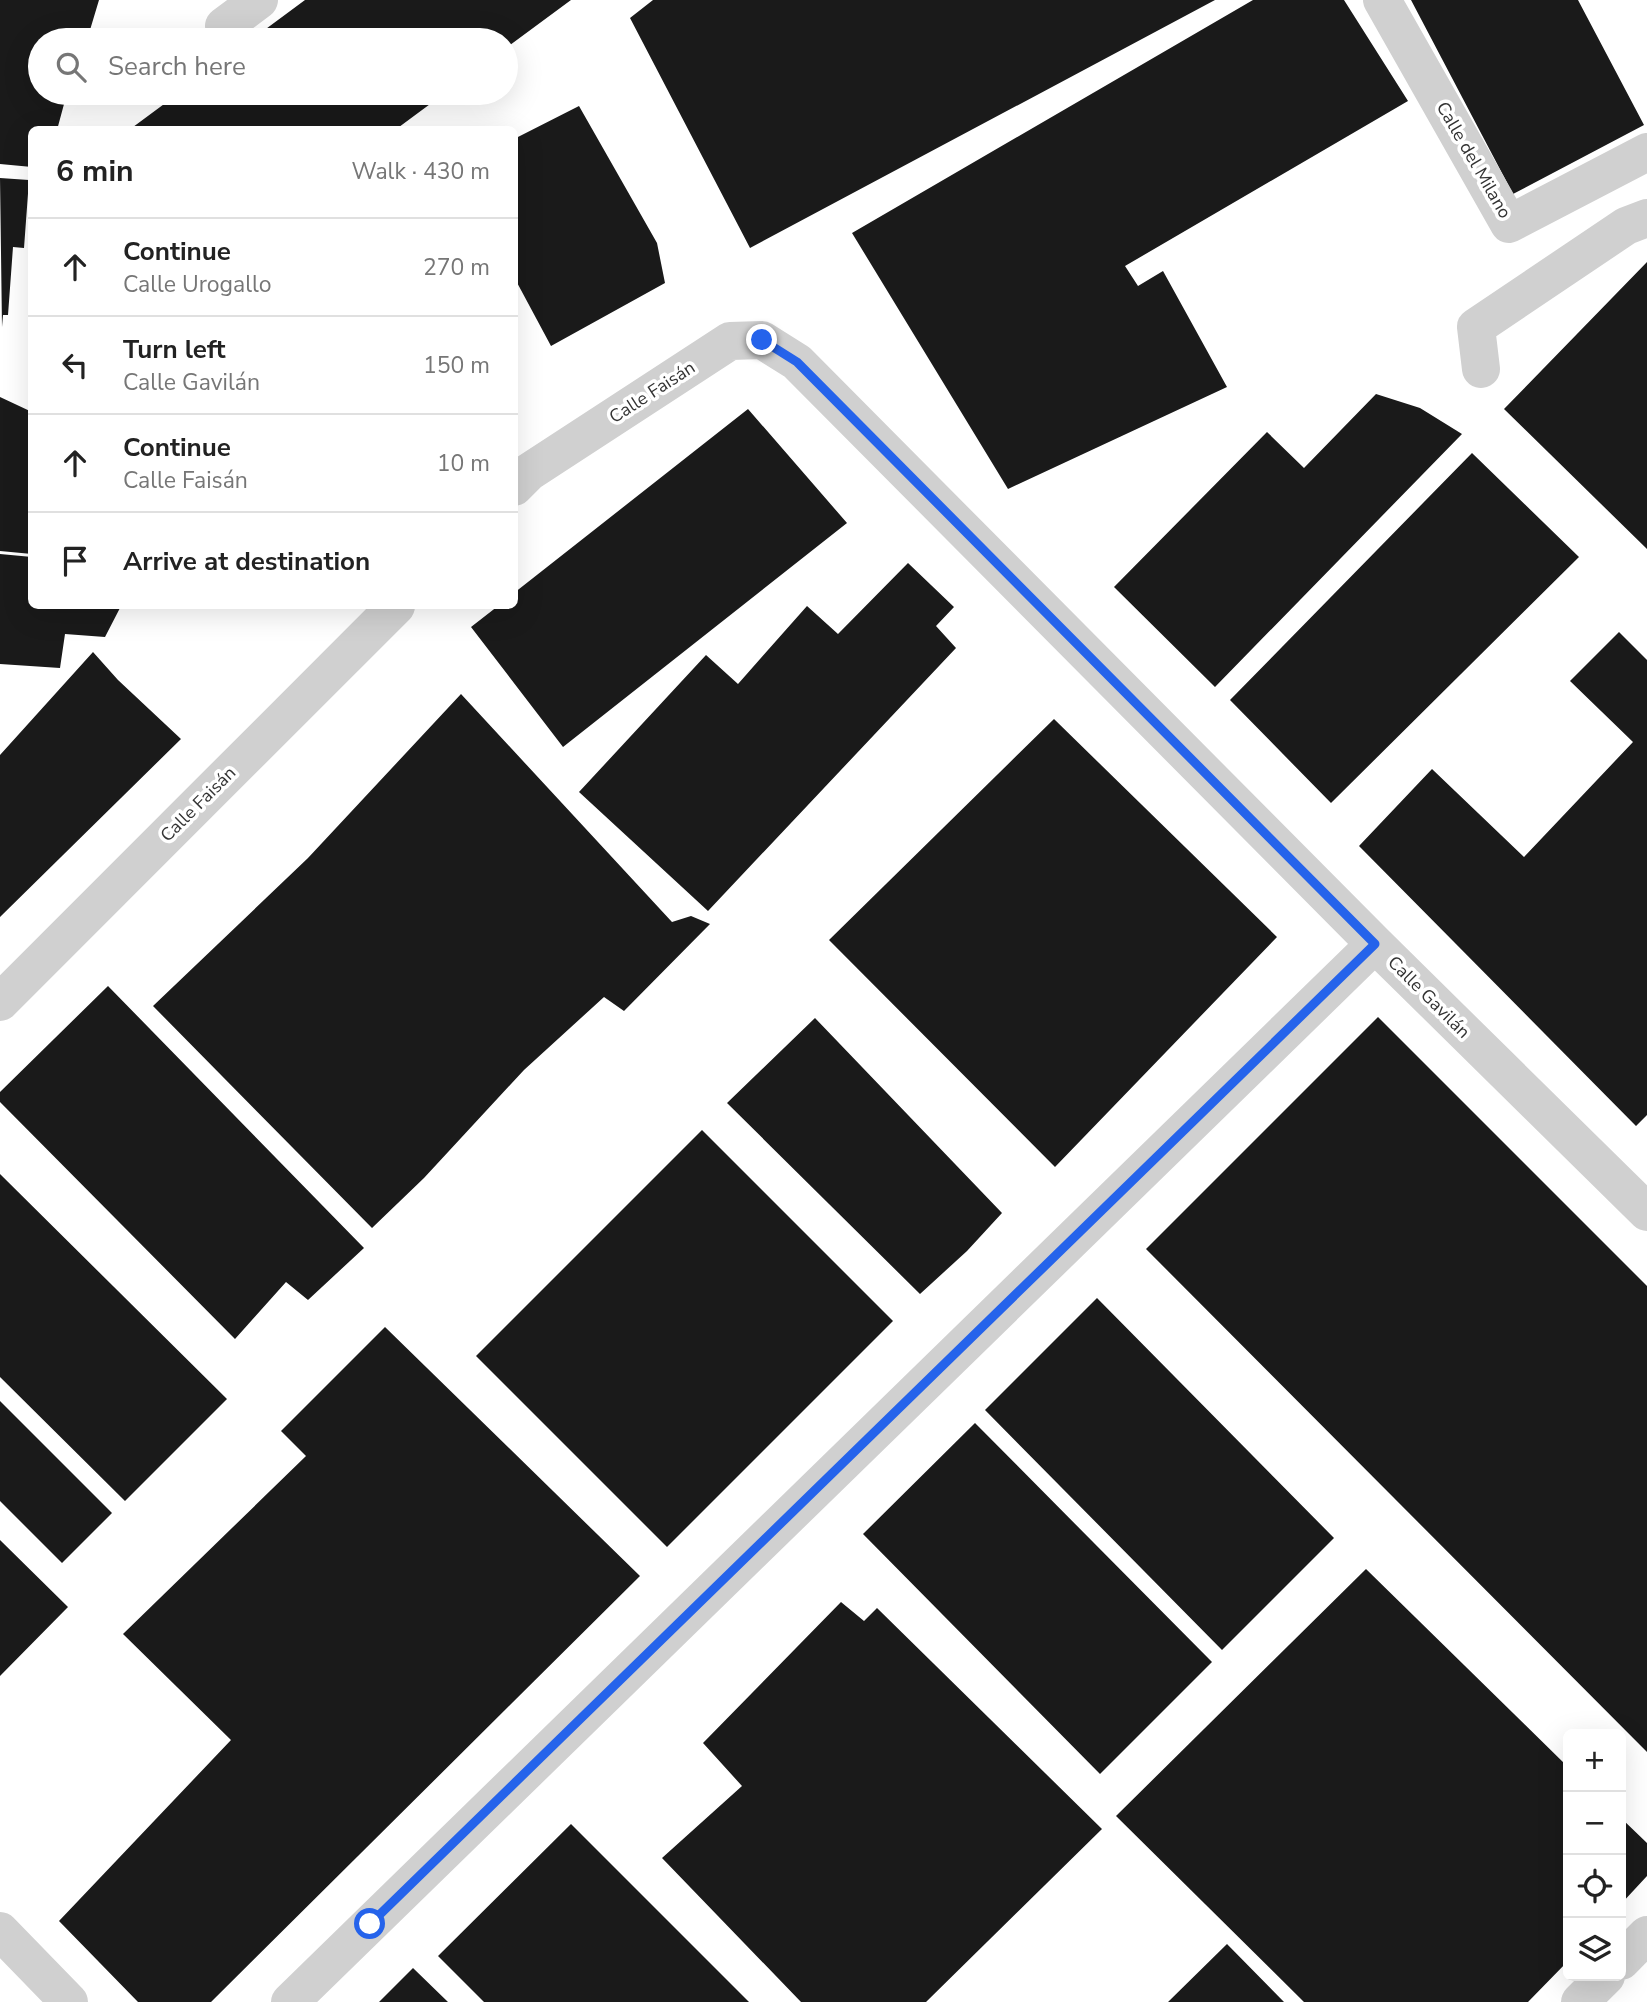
<!DOCTYPE html>
<meta charset="utf-8">
<style>
body{margin:0;font-family:"Nunito Sans",sans-serif;background:#f6f6f6;color:#222}
.controls{position:absolute;right:21px;bottom:21px;display:grid;overflow:hidden;border-radius:10px;box-shadow:0 7px 28px #0002}
.controls button{width:63px;height:63px;display:grid;place-items:center;padding:0;border:0;border-bottom:2px solid #e0e0e0;background:#fff;color:#222;font:35px sans-serif}
.stop{position:absolute;width:21px;height:21px;margin:-16px;border:5px solid #2563eb;border-radius:50%;background:#fff}
.stop.end{background:#2563eb;border-color:#fff;box-shadow:0 2px 7px #0008}
.list{margin:0;padding:0;list-style:none}
h2{display:flex;justify-content:space-between;align-items:center;height:91px;margin:0;padding:0 28px;font-size:30px}
h2 small{font-size:23px;font-weight:400;color:#767676}
.list li{display:grid;grid-template-columns:46px 1fr auto;gap:21px;align-items:center;box-sizing:border-box;height:98px;padding:0 28px;border-top:2px solid #e0e0e0}
.list b{display:block;font-size:26px;white-space:nowrap}
.list p{margin:0;font-size:23px;white-space:nowrap;color:#767676}
.list em{font-size:23px;font-style:normal;color:#767676}
.icon{flex:none;width:38px;height:38px;fill:none;stroke:currentColor;stroke-width:2;stroke-linecap:round;stroke-linejoin:round}
.map{position:relative;flex:none;width:1647px;height:2002px;overflow:hidden}
.search{position:absolute;background:#fff;box-shadow:0 7px 28px #0002;left:28px;top:28px;width:490px;height:77px;display:flex;align-items:center;gap:18px;box-sizing:border-box;padding:0 24px;border-radius:38px;color:#767676;font-size:26px}
.panel{position:absolute;background:#fff;box-shadow:0 7px 28px #0002;left:28px;top:126px;width:490px;height:483px;border-radius:10px}
.map>svg:first-child{display:block}
.building{fill:#1a1a1a}
.lines{fill:none;stroke-linecap:round;stroke-linejoin:round}
.minor{stroke:#d0d0d0;stroke-width:38}
.route{stroke:#2563eb;stroke-width:9}
.labels{text-anchor:middle;stroke-width:7;stroke-linejoin:round;paint-order:stroke}
.street-label{font-size:18px;fill:#333;stroke:#fff}
</style>
<div class="map">
<svg width="1647" height="2002" viewBox="0 0 1647 2002">
<rect width="100%" height="100%" fill="#fff"/>
<path class="building" d="M0,0H99L87,40H40V93H67L57,130H32V167L0,164Z
M305,0H571L506,48V40H251Z
M653,0H1215L750,248L630,18Z
M1253,0H1344L1408,101L1125,266L1138,286L1163,271L1227,387L1008,489L852,233Z
M1411,0H1578L1644,125L1513,194Z
M179,93H445L395,130H129Z
M579,106L657,243L665,283L551,346L514,277V139Z
M0,178L29,180L24,248L13,247L8,315H3L2,327Z
M1647,262V549L1504,409Z
M1376,394L1420,408L1462,434L1215,687L1114,587L1267,432L1304,468Z
M0,397L32,412V554L0,551Z
M748,409L847,523L563,747L471,627L498,606H514V593Z
M1472,453L1579,557L1331,803L1230,700Z
M0,554L32,557V606H121L105,637L65,634L60,668L0,664Z
M908,563L954,607L936,626L956,648L708,911L579,792L706,655L738,684L807,606L838,634Z
M1619,632L1647,660V1115L1636,1126L1359,846L1432,769L1524,857L1633,742L1570,681Z
M93,652L118,680L181,739L0,917V755Z
M461,694L672,922L691,916L710,924L624,1011L604,997L524,1070L424,1178L372,1228L153,1006L308,858Z
M1054,719L1277,937L1055,1167L829,940Z
M108,986L364,1248L308,1300L286,1282L235,1339L0,1102V1092Z
M1378,1017L1647,1286V1752L1146,1249Z
M815,1018L1002,1213L967,1251L920,1294L727,1103Z
M702,1130L893,1321L667,1547L476,1356Z
M0,1174L227,1399L125,1501L0,1377Z
M1097,1298L1334,1538L1222,1650L985,1410Z
M385,1327L640,1576L211,2002H138L59,1921L231,1740L123,1634L306,1456L281,1431Z
M0,1401L112,1513L62,1563L0,1501Z
M975,1423L1212,1662L1100,1774L863,1534Z
M0,1540L68,1607L0,1676Z
M1366,1569L1568,1767V1961L1528,2002H1304L1116,1816Z
M841,1602L864,1621L877,1608L1102,1829L926,2002H801L662,1858L742,1786L703,1743Z
M1621,1818L1647,1843V1876L1621,1904Z
M571,1824L749,2002H484L438,1956Z
M1227,1944L1284,2002H1168Z
M413,1968L448,2002H379Z"/>
<g class="lines">
<path class="minor" d="M1382,0L1509,224L1647,152
M224,26L259,0
M1481,369L1476,327L1626,226L1647,218
M514,487L529,472L730,341L762,340L797,362L1375,944L1647,1212
M0,1002L396,606
M0,1931L69,2002
M1621,1961L1647,1935
M290,2002L1375,944
M1580,2002L1606,1976"/>
</g>
<g class="lines">
<path class="route" d="M370,1924L1375,944L797,362L762,340"/>
</g>
<g class="labels">
<g class="street-label">
<text transform="translate(1474 160) rotate(60)" y="6">Calle del Milano</text>
<text transform="translate(652 392) rotate(-33)" y="6">Calle Faisán</text>
<text transform="translate(198 804) rotate(-45)" y="6">Calle Faisán</text>
<text transform="translate(1429 997) rotate(45)" y="6">Calle Gavilán</text>
</g>
</g>
</svg>
<div class="controls">
<button>+</button>
<button>−</button>
<button><svg class="icon" aria-label="locate" viewBox="0 0 24 24"><circle cx="12" cy="12" r="6"/><path d="M12 2v4M12 18v4M2 12h4M18 12h4"/></svg></button>
<button><svg class="icon" aria-label="layers" viewBox="0 0 24 24"><path d="M12 4l9 5-9 5-9-5zM3 14l9 5 9-5"/></svg></button>
</div>
<div class="stop" style="left:370px;top:1924px"></div>
<div class="stop end" style="left:762px;top:340px"></div>
<div class="search"><svg class="icon" aria-label="search" viewBox="0 0 24 24"><circle cx="10" cy="10" r="6"/><path d="M15 15l6 6"/></svg>Search here</div>
<section class="panel">
<h2>6 min<small>Walk · 430 m</small></h2>
<ul class="list">
<li><svg class="icon" aria-label="ahead" viewBox="0 0 24 24"><path d="M12 20V5M6 11l6-6 6 6"/></svg><div><b>Continue</b><p>Calle Urogallo</p></div><em>270 m</em></li>
<li><svg class="icon" aria-label="left" viewBox="0 0 24 24"><path d="M17 20v-9H6M10 6l-5 5 5 5"/></svg><div><b>Turn left</b><p>Calle Gavilán</p></div><em>150 m</em></li>
<li><svg class="icon" aria-label="ahead" viewBox="0 0 24 24"><path d="M12 20V5M6 11l6-6 6 6"/></svg><div><b>Continue</b><p>Calle Faisán</p></div><em>10 m</em></li>
<li><svg class="icon" aria-label="arrive" viewBox="0 0 24 24"><path d="M6 21V4h12l-3 4 3 4H6"/></svg><div><b>Arrive at destination</b></div></li>
</ul>
</section>
</div>
